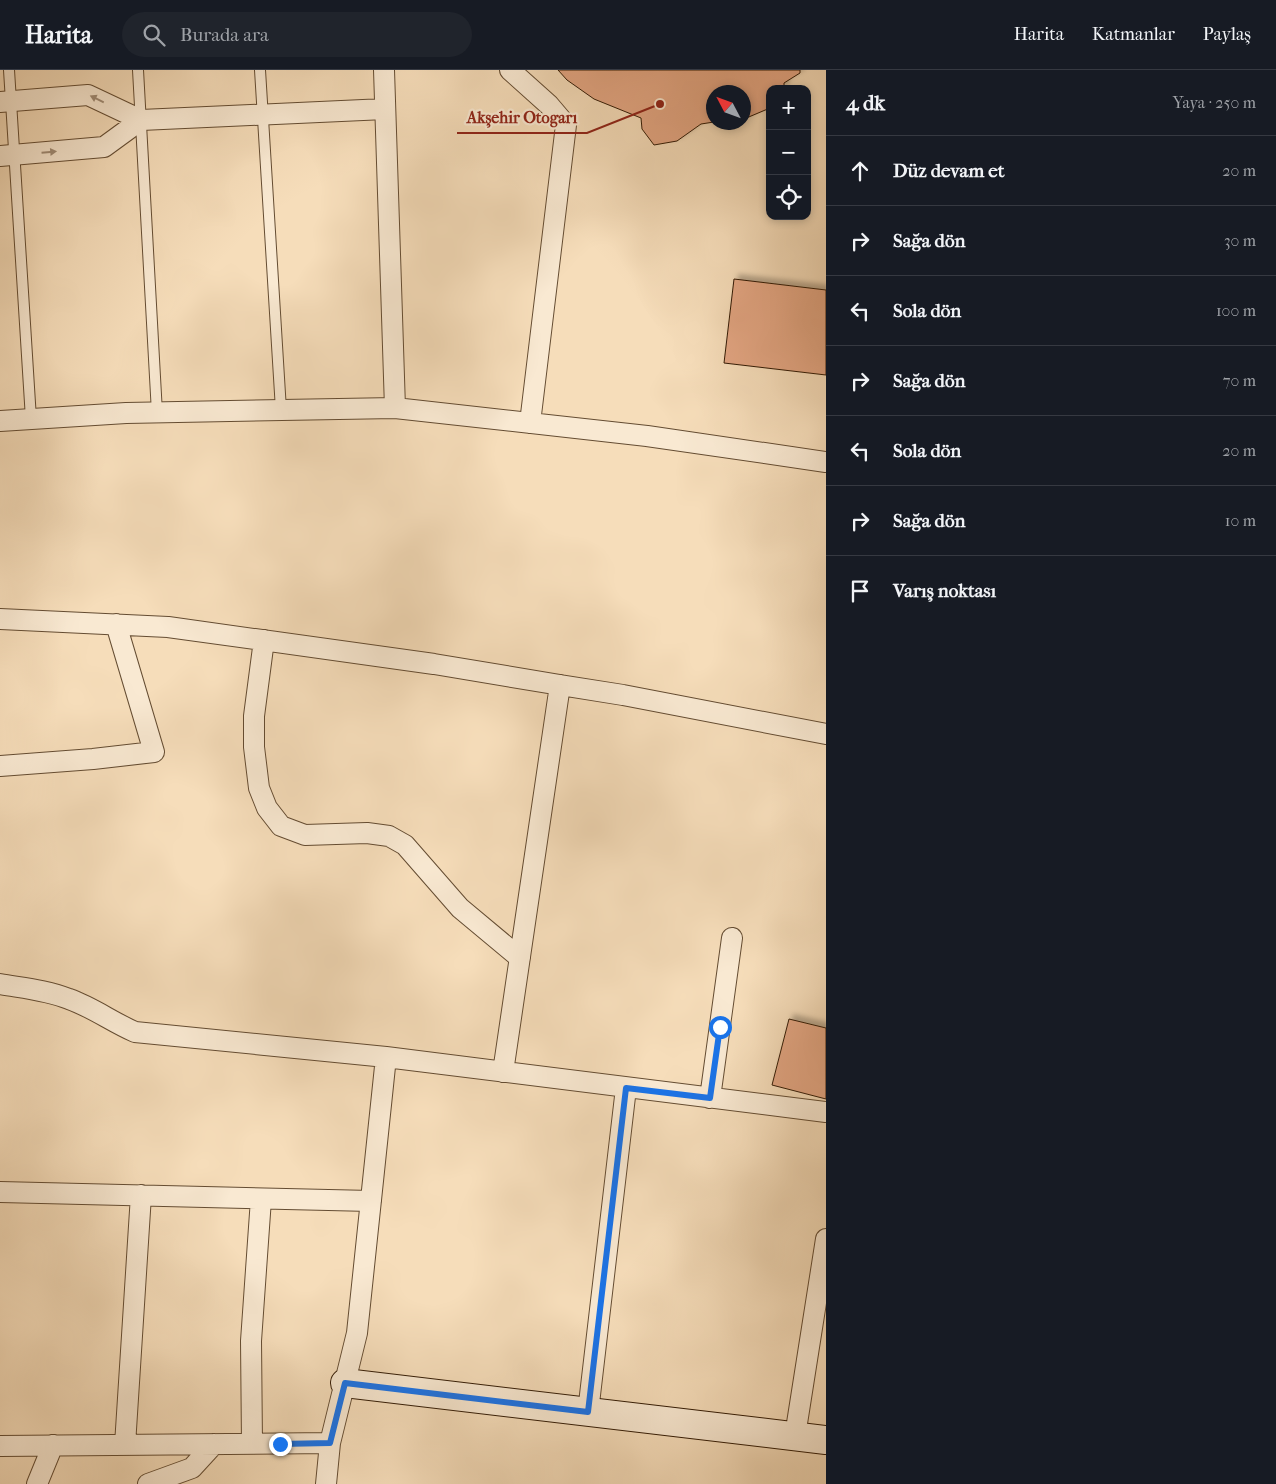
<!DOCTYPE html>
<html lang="tr">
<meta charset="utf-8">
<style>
body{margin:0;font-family:"IM FELL French Canon",serif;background:#20242c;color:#f1f3f6}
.controls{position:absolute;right:15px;top:15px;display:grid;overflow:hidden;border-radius:10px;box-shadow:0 2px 8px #0003}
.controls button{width:45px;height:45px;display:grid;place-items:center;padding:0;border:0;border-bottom:1px solid #363941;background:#171b24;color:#f1f3f6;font:25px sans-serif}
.compass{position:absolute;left:706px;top:15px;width:45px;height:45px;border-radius:50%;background:#171b24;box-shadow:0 2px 8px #0003;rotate:311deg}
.stop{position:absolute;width:15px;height:15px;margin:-11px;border:4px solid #1a73e8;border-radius:50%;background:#fff}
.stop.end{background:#1a73e8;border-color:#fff;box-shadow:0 1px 5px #0008}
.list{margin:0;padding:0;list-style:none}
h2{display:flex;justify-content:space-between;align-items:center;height:65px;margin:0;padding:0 20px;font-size:21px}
h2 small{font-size:16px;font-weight:400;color:#9ea1a6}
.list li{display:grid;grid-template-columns:32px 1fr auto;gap:15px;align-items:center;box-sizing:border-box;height:70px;padding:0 20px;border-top:1px solid #363941}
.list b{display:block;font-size:19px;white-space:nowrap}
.list em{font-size:16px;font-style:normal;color:#9ea1a6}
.icon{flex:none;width:28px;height:28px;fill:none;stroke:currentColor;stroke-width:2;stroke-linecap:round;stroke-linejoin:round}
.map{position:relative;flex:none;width:826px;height:1414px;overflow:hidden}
header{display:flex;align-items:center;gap:30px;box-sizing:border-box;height:70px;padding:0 25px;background:#171b24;border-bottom:1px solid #363941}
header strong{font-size:24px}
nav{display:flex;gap:28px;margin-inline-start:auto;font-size:18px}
.search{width:350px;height:45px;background:#20242c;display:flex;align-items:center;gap:12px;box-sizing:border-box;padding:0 18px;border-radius:28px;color:#9ea1a6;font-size:19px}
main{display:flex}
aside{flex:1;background:#171b24}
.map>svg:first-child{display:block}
.building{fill:#e3a683;stroke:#331b05;filter:url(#shadow)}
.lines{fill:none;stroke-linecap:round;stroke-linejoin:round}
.lane-casing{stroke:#644c32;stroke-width:12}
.street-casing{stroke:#644c32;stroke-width:22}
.secondary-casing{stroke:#331b05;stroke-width:30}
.lane{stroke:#f9e9d2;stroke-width:10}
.street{stroke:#f9e9d2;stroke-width:20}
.secondary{stroke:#f9e9d2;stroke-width:28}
.oneway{fill:#a08c76}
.route{stroke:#1a73e8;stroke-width:6}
.leader{fill:none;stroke:#8f2418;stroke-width:2}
.callout-dot{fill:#8f2418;stroke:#f9e9d2;stroke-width:2}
.callout-label{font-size:16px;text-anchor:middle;font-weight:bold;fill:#8f2418;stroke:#f9e9d2;stroke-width:4.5;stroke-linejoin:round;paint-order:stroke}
</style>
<header>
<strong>Harita</strong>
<div class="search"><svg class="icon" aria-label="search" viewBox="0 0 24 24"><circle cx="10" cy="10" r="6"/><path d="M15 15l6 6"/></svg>Burada ara</div>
<nav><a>Harita</a><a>Katmanlar</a><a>Paylaş</a></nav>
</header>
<main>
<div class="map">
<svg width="826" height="1414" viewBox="0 0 826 1414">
<defs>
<filter id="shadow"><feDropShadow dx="4.5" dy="-4.5" stdDeviation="2.5" flood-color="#0004"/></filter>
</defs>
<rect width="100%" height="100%" fill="#f6ddba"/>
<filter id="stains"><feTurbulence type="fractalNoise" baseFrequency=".004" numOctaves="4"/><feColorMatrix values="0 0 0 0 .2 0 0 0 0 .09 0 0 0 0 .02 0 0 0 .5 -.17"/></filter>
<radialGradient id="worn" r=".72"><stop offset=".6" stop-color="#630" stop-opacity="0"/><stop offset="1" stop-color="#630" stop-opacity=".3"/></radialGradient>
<path class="building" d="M558,0H800V3L784,13V19H770V38L744,49V22H714V52L701,54L677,71L654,75L642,59L641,48L594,29L567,10Z
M734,209L826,220V305L724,293Z
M789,949L826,958V1029L772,1015Z"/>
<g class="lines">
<g class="lane-casing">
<path id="lane" d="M9,0L31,349
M138,0L157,343
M260,0L281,340"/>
</g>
<g class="street-casing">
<path id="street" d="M384,0L395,338
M510,0L549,35L566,55L530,353
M0,32L88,25L141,50L385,39
M0,86L104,77L141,50
M0,351L126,343L395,338L647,366L826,392
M0,549L168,557L434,594L560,615L623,625L826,664
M264,570L254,646V677L259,718L267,738L281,756L305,765L367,763L389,766L405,775L460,838L520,888
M0,696L93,689L154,682L116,554
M0,914C23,918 47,920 69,929C92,937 112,952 135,962L386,987L826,1042
M503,1002L560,615
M710,1028L732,868
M0,1122L371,1131
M588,1342L626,1018
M795,1366L826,1169
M252,1374L251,1271L261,1129
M125,1375L141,1125
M0,1376L330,1373
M37,1414L53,1375
M148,1414L192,1398L214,1374
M326,1414L330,1373L357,1263L386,987"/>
</g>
<g class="secondary-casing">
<path id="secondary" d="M345,1313L826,1370"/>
</g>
<use href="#lane" class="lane"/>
<use href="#street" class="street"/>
<use href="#secondary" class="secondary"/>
</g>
<defs><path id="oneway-solid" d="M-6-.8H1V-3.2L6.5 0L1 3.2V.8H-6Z" transform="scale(1.25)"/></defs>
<g class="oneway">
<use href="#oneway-solid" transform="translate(97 29) rotate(-154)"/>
<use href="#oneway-solid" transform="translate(49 82) rotate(-5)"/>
</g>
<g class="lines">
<path class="route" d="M280,1374L330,1373L345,1313L588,1342L626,1018L710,1028L720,957"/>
</g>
<path class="leader" d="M660 34L587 63H457"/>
<circle class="callout-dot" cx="660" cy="34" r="5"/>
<g class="callout-label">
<text x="522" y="53">Akşehir Otogarı</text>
</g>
<rect width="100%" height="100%" filter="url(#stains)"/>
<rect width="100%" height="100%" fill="url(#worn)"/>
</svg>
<div class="controls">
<button>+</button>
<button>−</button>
<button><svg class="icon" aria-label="locate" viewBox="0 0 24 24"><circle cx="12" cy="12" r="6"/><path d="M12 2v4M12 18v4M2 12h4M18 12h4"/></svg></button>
</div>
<svg class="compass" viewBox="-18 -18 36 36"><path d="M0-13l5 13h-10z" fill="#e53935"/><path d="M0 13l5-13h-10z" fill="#9ea1a6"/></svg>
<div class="stop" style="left:720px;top:957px"></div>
<div class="stop end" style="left:280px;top:1374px"></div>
</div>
<aside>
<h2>4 dk<small>Yaya · 250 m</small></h2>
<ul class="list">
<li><svg class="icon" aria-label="ahead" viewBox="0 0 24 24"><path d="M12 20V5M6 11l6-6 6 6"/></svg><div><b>Düz devam et</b></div><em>20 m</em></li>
<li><svg class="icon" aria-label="right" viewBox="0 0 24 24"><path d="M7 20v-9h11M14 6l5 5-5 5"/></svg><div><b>Sağa dön</b></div><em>30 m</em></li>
<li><svg class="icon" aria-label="left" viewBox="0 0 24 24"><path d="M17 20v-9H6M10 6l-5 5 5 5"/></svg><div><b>Sola dön</b></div><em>100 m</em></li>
<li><svg class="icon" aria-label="right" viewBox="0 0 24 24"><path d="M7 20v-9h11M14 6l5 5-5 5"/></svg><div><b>Sağa dön</b></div><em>70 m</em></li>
<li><svg class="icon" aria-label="left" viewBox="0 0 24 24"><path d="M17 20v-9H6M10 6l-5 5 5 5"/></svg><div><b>Sola dön</b></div><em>20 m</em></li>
<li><svg class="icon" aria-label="right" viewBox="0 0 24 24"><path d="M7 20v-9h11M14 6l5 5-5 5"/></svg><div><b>Sağa dön</b></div><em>10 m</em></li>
<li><svg class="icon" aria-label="arrive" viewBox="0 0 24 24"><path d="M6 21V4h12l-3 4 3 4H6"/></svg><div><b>Varış noktası</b></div></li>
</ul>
</aside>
</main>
